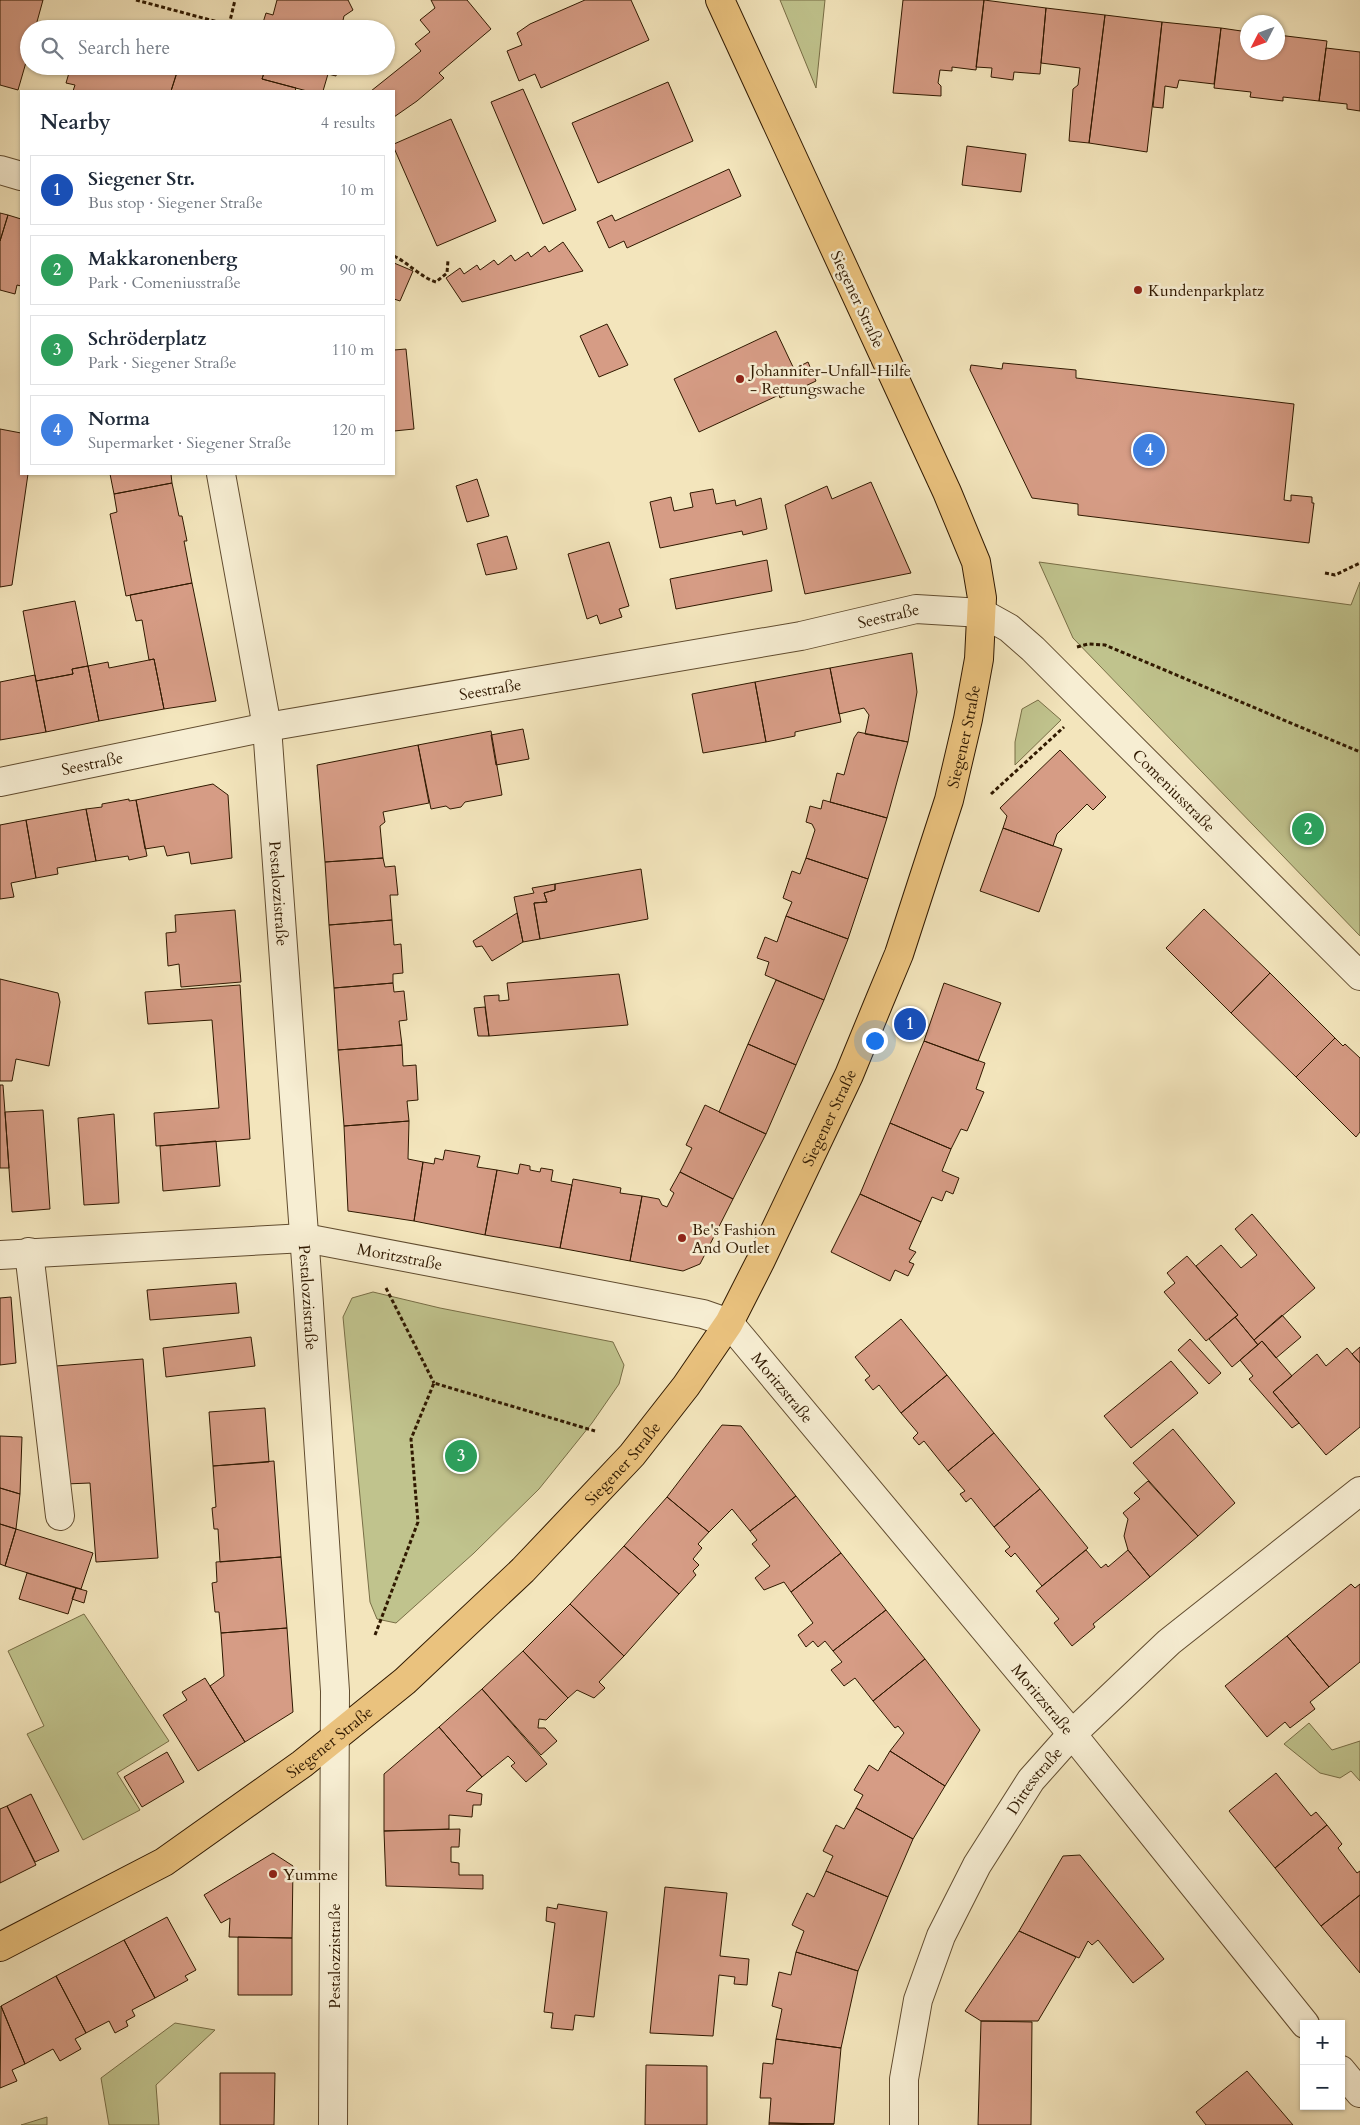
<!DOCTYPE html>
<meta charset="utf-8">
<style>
body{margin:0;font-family:Cardo,serif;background:#f6f6f7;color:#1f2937}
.controls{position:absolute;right:15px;bottom:15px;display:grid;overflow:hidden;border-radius:0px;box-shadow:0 1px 4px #0004}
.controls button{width:45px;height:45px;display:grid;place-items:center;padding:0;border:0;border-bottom:1px solid #e0e1e3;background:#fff;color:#1f2937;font:25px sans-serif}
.compass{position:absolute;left:1240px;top:15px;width:45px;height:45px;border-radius:50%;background:#fff;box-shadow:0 1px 4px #0004;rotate:228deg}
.you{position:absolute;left:874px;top:1040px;width:18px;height:18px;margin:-12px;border:4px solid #fff;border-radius:50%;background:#1a73e8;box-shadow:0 0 0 8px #1a73e833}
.badge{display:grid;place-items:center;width:32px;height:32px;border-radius:50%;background:#8f2418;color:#fff;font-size:16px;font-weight:700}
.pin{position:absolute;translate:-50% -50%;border:2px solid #fff;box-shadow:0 1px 5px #0006}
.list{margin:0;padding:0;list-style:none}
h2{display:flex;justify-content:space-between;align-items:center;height:65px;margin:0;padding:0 20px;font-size:21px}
h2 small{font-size:16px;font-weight:400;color:#747a83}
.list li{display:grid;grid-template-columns:32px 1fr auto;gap:15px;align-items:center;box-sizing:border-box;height:70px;margin:0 10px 10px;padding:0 10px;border:1px solid #e0e1e3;border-radius:0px}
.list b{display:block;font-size:19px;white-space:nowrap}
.list p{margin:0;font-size:16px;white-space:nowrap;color:#747a83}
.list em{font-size:16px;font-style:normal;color:#747a83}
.icon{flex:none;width:28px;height:28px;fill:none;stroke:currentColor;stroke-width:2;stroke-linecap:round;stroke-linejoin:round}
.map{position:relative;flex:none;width:1360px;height:2125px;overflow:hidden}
.search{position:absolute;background:#fff;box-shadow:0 1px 4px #0004;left:20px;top:20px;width:375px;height:55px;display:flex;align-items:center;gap:12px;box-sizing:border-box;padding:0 18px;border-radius:28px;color:#747a83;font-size:19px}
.panel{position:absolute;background:#fff;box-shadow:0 1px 4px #0004;left:20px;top:90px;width:375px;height:385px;border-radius:0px}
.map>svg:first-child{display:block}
.green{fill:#c0c38d;stroke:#786e46}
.building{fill:#d69c85;stroke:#301900}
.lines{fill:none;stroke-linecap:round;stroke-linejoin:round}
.minor-casing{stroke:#614c2f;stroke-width:30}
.major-casing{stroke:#301900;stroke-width:30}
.path{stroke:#301900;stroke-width:3;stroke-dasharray:4 2.5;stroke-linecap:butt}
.minor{stroke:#f7eed3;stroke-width:28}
.major{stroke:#eac27e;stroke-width:28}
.poi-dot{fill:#8f2418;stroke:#f7eed3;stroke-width:2}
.labels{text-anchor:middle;stroke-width:5;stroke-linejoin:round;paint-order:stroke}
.poi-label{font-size:16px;fill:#301900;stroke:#f7eed3;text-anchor:start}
.street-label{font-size:16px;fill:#301900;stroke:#f7eed3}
</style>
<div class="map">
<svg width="1360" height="2125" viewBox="0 0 1360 2125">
<rect width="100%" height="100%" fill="#f3e5bc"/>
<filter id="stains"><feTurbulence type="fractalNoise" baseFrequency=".004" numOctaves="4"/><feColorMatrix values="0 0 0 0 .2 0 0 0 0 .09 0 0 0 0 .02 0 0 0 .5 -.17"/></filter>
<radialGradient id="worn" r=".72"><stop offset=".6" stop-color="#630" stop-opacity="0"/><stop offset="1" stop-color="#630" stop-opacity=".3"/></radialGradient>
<path class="green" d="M780,0H825L816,88Z
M1039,562L1351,605L1360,582V936L1073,638Z
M1038,700L1061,720L1015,765V742L1022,709Z
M373,1292L440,1308L613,1342L624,1365L619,1384L592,1423L539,1489L474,1553L396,1623L377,1619L370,1602L343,1317L352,1298Z
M84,1614L169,1741L117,1773L140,1810L83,1840L27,1734L44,1726L8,1651Z
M1309,1723L1332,1750L1360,1741V1781L1351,1771L1340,1778L1320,1773L1284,1744Z
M175,2023L215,2030L156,2085L159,2125H109L101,2078Z
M47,2117V2125H21Z"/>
<path class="building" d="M0,0H43L35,29H29V52L18,90L0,85Z
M277,0H348L353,10L344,16L341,29H261L266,13L273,15Z
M431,0H467L491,29L439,73L444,78L417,101L394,117V91H371L421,51L415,44L430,32L420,20L435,8Z
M585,0H631L649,40L541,88L535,74L519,81L507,51L522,45L517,33L530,24Z
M903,0H984L976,70L952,67V71L940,70L938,83L941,86V96L893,93Z
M984,0L1046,8L1040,74L1014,72L1013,80L991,77L992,68L976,67Z
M1046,8L1105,15L1089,143L1069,141L1073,89L1078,85L1080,68L1041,63Z
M1105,15L1162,22L1147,152L1089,143Z
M1162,22L1221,28L1214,84L1179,80L1177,88L1165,86L1163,108L1153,107Z
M1221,28L1248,32V52H1278V35L1327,41L1319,101L1283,97V101L1250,97L1251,92L1214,88Z
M1326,48L1360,52V111L1347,109V104L1319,101Z
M71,66H179L171,91H73L75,85L66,83Z
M179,66H202L201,70L213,72L215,66H253L265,70L262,79L296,88L295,91H171Z
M259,66H338L336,76L328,74L323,91H307L262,79L265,70L259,68Z
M668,82L693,141L598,183L572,123Z
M523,89L576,210L543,224L491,102Z
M451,119L496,221L437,246L394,148V144Z
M967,146L1026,154L1021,192L962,185Z
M729,169L741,196L627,248L624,241L609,248L597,222L612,215L615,221Z
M0,213L8,215L0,241Z
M8,215L21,219V286L17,285L15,294L0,290V241Z
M563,242L583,271L462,302L446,278L460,268L464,274L477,265L480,270L494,260L498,265L511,255L515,261L528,252L531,257L545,246L549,252Z
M394,263L413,271L400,301L394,299Z
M607,324L628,365L599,377L580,336Z
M776,331L794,369L808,362L816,381L780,398L779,395L699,432L674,379Z
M406,349L414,429L394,431V350Z
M1003,363L1076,370V378L1294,404L1284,500L1291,501V495L1312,497V503H1314L1309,543L1078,515V504L1032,498L970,370L971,365L1002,369Z
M0,429L21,433V474H28L12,585L0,587Z
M110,474H171L172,483L114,494Z
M477,479L489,516L467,522L456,486Z
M871,482L911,573L805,594L785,505L827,486L832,499Z
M172,483L179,516H182L187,541H184L192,583L126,596L110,514L117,512L114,494Z
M713,489L716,504L735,500L736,506L761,498L767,529L743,535L742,531L660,548L650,502L671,497L674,511L693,507L690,493Z
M507,536L517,569L486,575L477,544Z
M609,542L629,606L619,609L622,617L600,624L597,615L587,619L568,554Z
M767,560L772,591L676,609L670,579Z
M192,583L216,701L164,709L154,659L149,660L142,620L136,621L130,595Z
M75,601L88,666L72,669L73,674L36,681L23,611Z
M912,653L917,692L908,742L865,734L869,715L864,708L839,714L830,668Z
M154,659L164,709L99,721L88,666L108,662L109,668Z
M88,666L99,721L46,732L36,681L73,674L72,669Z
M830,668L841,722L795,732V736L766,742L755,682Z
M35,675L46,732L0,740V682Z
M755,682L766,742L703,753L692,694Z
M523,729L529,759L496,765L491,735Z
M491,731L502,795L465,802L461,807L450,809L446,806L431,809L418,745Z
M858,732L908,742L887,818L830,802L837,773L844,775L854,738Z
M418,745L429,803L383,812L385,822L380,826L383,858L325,862L317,765Z
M1060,750L1106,797L1093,810L1087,804L1057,834L1053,846L1003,828L1007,816L1000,808Z
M213,784L228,795L232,858L191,864L189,852L167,856L164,846L145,849L136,800Z
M129,799V801L136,800L147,856L129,860L128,856L96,861L86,809L102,807V804Z
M823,800L887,818L868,879L806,858L815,830L812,824L806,822L810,806L821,809Z
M86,809L96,861L57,868L58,874L36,878L26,820Z
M26,820L36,878L11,883L14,897L0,899V825Z
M1003,828L1062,849L1039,912L980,891Z
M383,858L385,867L395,866L398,895H390L392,920L329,925L325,862Z
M806,858L868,879L848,939L786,916L792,902L783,898L792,871L800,874Z
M641,869L648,919L540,939L534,903L547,902L544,893L555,890V884Z
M555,884V890L544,893L547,902L534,903L540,939L523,942L514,897L534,893L532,888Z
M1204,909L1270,973L1231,1013L1166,948Z
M235,910L241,982L181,987L179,964L168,966L166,933L176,932L175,915Z
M517,913L523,942L492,961L482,946L476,947L473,941Z
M786,916L848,939L824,1000L765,975L769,962L757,958L765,937L777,942Z
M392,920L394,945L401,944L403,973L393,974V983L334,988L329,925Z
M1270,973L1335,1038L1296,1077L1231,1013Z
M619,974L628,1025L489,1036L484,996L499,995V1001L509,1000L507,983Z
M0,979L58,993L60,1002L49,1066L16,1059L12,1081H0Z
M776,980L824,1000L796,1065L748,1044Z
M393,983L394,992L404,991L407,1020L399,1021L402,1045L338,1050L334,988Z
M944,983L1001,1003L978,1061L924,1041Z
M240,985L250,1139L156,1146L154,1113L219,1108L212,1020L148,1024L145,992Z
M485,1007L489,1036H478L474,1008Z
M1335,1038L1343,1046L1345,1044L1360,1058V1132L1356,1137L1296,1077Z
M924,1041L985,1063L976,1089L984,1092L967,1131L961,1129L951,1149L890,1123Z
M748,1044L796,1065L766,1134L719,1112Z
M402,1045L403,1066L416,1065L418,1100L407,1101L409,1121L344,1126L338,1050Z
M0,1085H3L9,1168H0Z
M705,1105L766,1134L733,1199L680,1172L692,1148L686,1145Z
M43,1110L50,1209L12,1212L5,1112Z
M114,1114L119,1203L84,1205L78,1118Z
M409,1121L408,1159L423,1162L414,1221L348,1211L344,1126Z
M890,1123L951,1149L942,1171L959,1178L953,1194L946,1191L942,1201L932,1197L921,1222L860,1194Z
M216,1141L220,1186L163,1191L160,1146Z
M445,1150L480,1156L477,1167L497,1170L485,1235L414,1221L423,1162L434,1164L435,1158L443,1160Z
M520,1164L530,1166V1170L540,1172L541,1168L553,1170L551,1181L572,1185L560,1248L485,1235L497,1170L518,1174Z
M680,1172L733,1199L700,1264L683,1271L630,1261L642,1196L659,1199L662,1205L667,1207L674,1193L670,1190Z
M573,1179L621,1188L620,1193L642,1196L630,1261L560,1248Z
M860,1194L921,1222L909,1249L916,1252L909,1262L914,1264L908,1276L895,1270L890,1281L831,1252Z
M1252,1214L1315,1288L1254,1340L1235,1317L1238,1315L1196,1266L1221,1245L1241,1268L1257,1255L1235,1229Z
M1187,1256L1238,1315L1206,1341L1164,1292L1175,1283L1167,1273Z
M236,1283L239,1313L150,1320L147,1290Z
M11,1297L16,1363L0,1365V1298Z
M1282,1315L1301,1337L1276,1358L1262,1341L1258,1345L1254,1340Z
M1235,1317L1258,1345L1232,1367L1209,1339Z
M901,1319L947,1375L901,1413L879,1385L873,1390L865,1380L870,1376L855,1357Z
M251,1337L255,1366L166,1377L163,1348Z
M1190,1339L1221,1373L1209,1384L1178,1350Z
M1262,1341L1292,1376L1273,1392L1299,1423L1292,1428L1249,1379L1253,1376L1240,1360Z
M1360,1347V1363L1352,1354Z
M1347,1348L1360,1363V1427L1326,1455L1273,1392L1317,1354L1326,1366Z
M143,1359L158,1558L96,1562L90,1483L65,1484L56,1366Z
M1171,1361L1198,1393L1131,1448L1104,1416Z
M947,1375L994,1433L948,1471L924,1441L919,1445L913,1438L918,1433L901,1413Z
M265,1408L269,1462L213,1466L209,1412Z
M722,1425L741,1426L796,1496L750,1531L732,1509L709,1532L667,1497Z
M1173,1429L1235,1503L1198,1536L1133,1463Z
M994,1433L1040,1489L994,1527L971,1498L966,1502L960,1494L965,1491L948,1471Z
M0,1436L22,1437L20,1494L0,1488Z
M274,1461L281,1557L220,1562L218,1529H214L212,1508L216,1507L213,1466Z
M1148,1481L1198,1536L1150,1577L1128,1550L1124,1536L1128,1519L1123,1513L1140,1499L1134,1493Z
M0,1488L20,1494L16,1529L0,1524Z
M1040,1489L1088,1548L1042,1586L1015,1553L1011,1557L1005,1551L1010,1547L994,1527Z
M796,1496L841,1553L791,1592L784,1582L764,1590L755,1578L770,1566L752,1544L757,1540L750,1531Z
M667,1497L709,1532L698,1544L702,1548L693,1559L699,1565L693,1571L696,1575L679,1594L624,1546Z
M0,1524L16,1529L5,1566L0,1564Z
M16,1529L93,1553L81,1589L5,1566Z
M624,1546L679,1594L624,1656L570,1604Z
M1086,1550L1101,1568L1106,1564L1108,1567L1128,1550L1150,1577L1093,1624L1095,1627L1072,1646L1054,1623L1059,1619L1036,1591Z
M841,1553L886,1610L833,1651L825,1641L818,1647L813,1641L806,1647L798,1635L813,1623L791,1592Z
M281,1557L287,1628L221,1633L219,1612H215L212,1583L217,1582L216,1562Z
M27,1573L76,1588L68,1614L19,1599Z
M1351,1584L1355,1588L1360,1584V1662L1329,1687L1287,1636Z
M76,1588L87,1591L84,1603L72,1599Z
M570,1604L624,1656L599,1682L605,1688L594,1698L577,1690L568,1698L523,1651Z
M886,1610L925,1659L873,1701L855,1678L844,1686L831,1670L842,1662L833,1651Z
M287,1628L293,1712L245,1742L210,1686L224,1676L221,1633Z
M1287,1636L1329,1687L1310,1702L1315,1709L1290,1728L1285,1722L1267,1737L1225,1686Z
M523,1651L568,1698L546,1720L539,1719L538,1728H545L557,1741L541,1755L482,1689Z
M925,1659L980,1730L945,1786L890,1751L904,1733L898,1726L895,1728L873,1701Z
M205,1678L245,1742L198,1771L163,1715L187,1700L182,1692Z
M482,1689L547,1764L526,1782L511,1766L515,1763L508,1756L482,1777L439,1727Z
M439,1727L482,1777L466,1791L482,1794L481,1805H473L472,1817L449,1815V1829L384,1831V1774Z
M890,1751L945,1786L913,1839L856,1808L863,1795L854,1790L869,1765L878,1771Z
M167,1752L184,1782L142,1807L124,1777Z
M1276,1773L1311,1816L1316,1812L1327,1825L1275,1868L1229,1811Z
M31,1794L59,1851L35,1862L7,1806Z
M7,1806L36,1865L0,1883V1809Z
M856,1808L913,1839L888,1897L826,1871L833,1856L823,1851L836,1825L844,1829Z
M1327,1825L1342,1844L1338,1848L1357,1873L1360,1871V1895L1321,1926L1275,1868Z
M460,1829L459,1847H451V1862L459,1863V1875H483V1889L386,1886L384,1831Z
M273,1853L293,1866L292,1938L229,1937L230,1918L221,1923L204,1895Z
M1080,1855L1164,1959L1133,1983L1098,1940L1092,1945L1088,1941L1079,1958L1019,1931L1063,1856Z
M826,1871L888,1897L858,1971L796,1952L804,1931L792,1925L807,1893L814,1897Z
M665,1887L727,1893L720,1956L749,1959L747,1985L734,1984L735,1977L719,1975L713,2036L650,2033Z
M1360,1895V1973L1321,1926Z
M558,1904L607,1912L594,2017L575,2015L573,2030L551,2028L553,2013L544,2012L555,1923L546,1921L547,1907L557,1909Z
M167,1917L196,1970L185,1976L188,1980L155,1998L124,1940Z
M1019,1931L1076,1957L1038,2021H981L965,2011Z
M238,1937L292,1938V1995H238Z
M124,1940L155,1998L132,2010L135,2016L126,2021L128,2026L115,2033L109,2021L86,2033L56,1976Z
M796,1952L858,1971L841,2048L776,2039L782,2009L772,2006L779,1972L791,1975Z
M56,1976L86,2033L75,2039L81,2049L60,2061L53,2049L25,2064L1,2006Z
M1,2006L25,2064L12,2070L17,2081L0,2088Z
M981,2021L1032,2022L1031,2125H978Z
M776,2039L841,2048L834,2124L769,2123L771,2098H760L763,2063L773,2064Z
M646,2065L707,2066V2125H645Z
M1247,2071L1293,2125H1206L1196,2112Z
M220,2073H275L274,2125H220Z
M769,2123L834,2124L769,2125Z"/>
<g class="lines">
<g class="minor-casing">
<g id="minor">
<path d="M0,170L21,176"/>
<path id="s1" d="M221,474L267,727L308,1289L335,1691L333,2125"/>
<path id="s2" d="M0,782L267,727L801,636L916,609L982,613L1009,628L1033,649L1360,976"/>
<path d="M29,1252L60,1516"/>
<path id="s3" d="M0,1255L305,1238L703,1314L729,1323L1072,1734L1305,2024"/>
<path d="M1341,2070L1360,2093"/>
<path id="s4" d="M904,2125V2079L918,2000L941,1936L977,1865L1031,1780L1072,1734L1169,1642L1360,1491"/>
</g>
</g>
<g class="major-casing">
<g id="major">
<path id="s5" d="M0,1947L164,1862L302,1764L405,1681L523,1570L632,1455L686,1386L729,1323L760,1262L849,1075L879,1002L899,954L949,800L968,719L979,659L982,598L976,562L947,492L720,0"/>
</g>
</g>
<path class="path" d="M136,0L229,25L252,29
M229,25L235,0
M394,256C408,263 422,278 436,282L447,273L448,260
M1325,573L1335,575L1360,563
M1077,647L1088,644L1105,645L1360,752
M991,794L1064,727
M386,1288L434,1383
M375,1635L418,1522L411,1439L434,1383L595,1431"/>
<use href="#minor" class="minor"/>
<use href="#major" class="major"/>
</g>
<g class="poi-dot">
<circle cx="1138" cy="290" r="5"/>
<circle cx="740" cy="379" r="5"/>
<circle cx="682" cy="1238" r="5"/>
<circle cx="273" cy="1874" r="5"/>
</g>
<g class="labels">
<g class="poi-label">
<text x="1148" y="296">Kundenparkplatz</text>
<text x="750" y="376">Johanniter-Unfall-Hilfe<tspan x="750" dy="18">- Rettungswache</tspan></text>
<text x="692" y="1235">Be's Fashion<tspan x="692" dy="18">And Outlet</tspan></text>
<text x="283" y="1880">Yumme</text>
</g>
<g class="street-label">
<text transform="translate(858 299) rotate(65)" y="6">Siegener Straße</text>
<text dy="6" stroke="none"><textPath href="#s2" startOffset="904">Seestraße</textPath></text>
<text dy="6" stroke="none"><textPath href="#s2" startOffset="499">Seestraße</textPath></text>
<text dy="6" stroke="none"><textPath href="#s5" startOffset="1604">Siegener Straße</textPath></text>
<text dy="6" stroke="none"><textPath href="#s2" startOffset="94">Seestraße</textPath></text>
<text dy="6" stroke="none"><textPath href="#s2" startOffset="1261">Comeniusstraße</textPath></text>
<text dy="6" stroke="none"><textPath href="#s1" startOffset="424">Pestalozzistraße</textPath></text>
<text dy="6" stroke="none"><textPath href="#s5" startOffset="1199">Siegener Straße</textPath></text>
<text dy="6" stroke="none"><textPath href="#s3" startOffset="402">Moritzstraße</textPath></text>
<text dy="6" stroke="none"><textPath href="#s1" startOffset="829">Pestalozzistraße</textPath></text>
<text dy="6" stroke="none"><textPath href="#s3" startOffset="822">Moritzstraße</textPath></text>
<text dy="6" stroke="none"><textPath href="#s5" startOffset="794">Siegener Straße</textPath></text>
<text dy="6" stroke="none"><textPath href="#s3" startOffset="1228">Moritzstraße</textPath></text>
<text dy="6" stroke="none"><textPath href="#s5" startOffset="389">Siegener Straße</textPath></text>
<text dy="6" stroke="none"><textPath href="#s4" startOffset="376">Dittesstraße</textPath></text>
<text transform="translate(334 1956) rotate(-90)" y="6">Pestalozzistraße</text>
</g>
</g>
<rect width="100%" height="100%" filter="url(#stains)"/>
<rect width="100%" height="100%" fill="url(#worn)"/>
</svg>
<div class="controls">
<button>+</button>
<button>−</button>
</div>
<svg class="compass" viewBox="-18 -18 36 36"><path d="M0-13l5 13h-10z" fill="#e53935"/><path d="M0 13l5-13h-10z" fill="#747a83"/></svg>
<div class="you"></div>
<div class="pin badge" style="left:910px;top:1024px;background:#1a4fb4">1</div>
<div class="pin badge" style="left:1308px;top:829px;background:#2e9e5b">2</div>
<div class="pin badge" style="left:461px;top:1456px;background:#2e9e5b">3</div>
<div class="pin badge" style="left:1149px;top:450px;background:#3f7fe0">4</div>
<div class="search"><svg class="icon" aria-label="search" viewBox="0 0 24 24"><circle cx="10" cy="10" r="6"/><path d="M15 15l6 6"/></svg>Search here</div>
<section class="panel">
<h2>Nearby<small>4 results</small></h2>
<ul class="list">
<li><span class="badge" style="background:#1a4fb4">1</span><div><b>Siegener Str.</b><p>Bus stop · Siegener Straße</p></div><em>10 m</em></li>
<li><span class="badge" style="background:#2e9e5b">2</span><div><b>Makkaronenberg</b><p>Park · Comeniusstraße</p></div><em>90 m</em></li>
<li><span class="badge" style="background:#2e9e5b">3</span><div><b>Schröderplatz</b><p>Park · Siegener Straße</p></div><em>110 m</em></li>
<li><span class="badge" style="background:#3f7fe0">4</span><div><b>Norma</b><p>Supermarket · Siegener Straße</p></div><em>120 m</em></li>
</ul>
</section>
</div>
